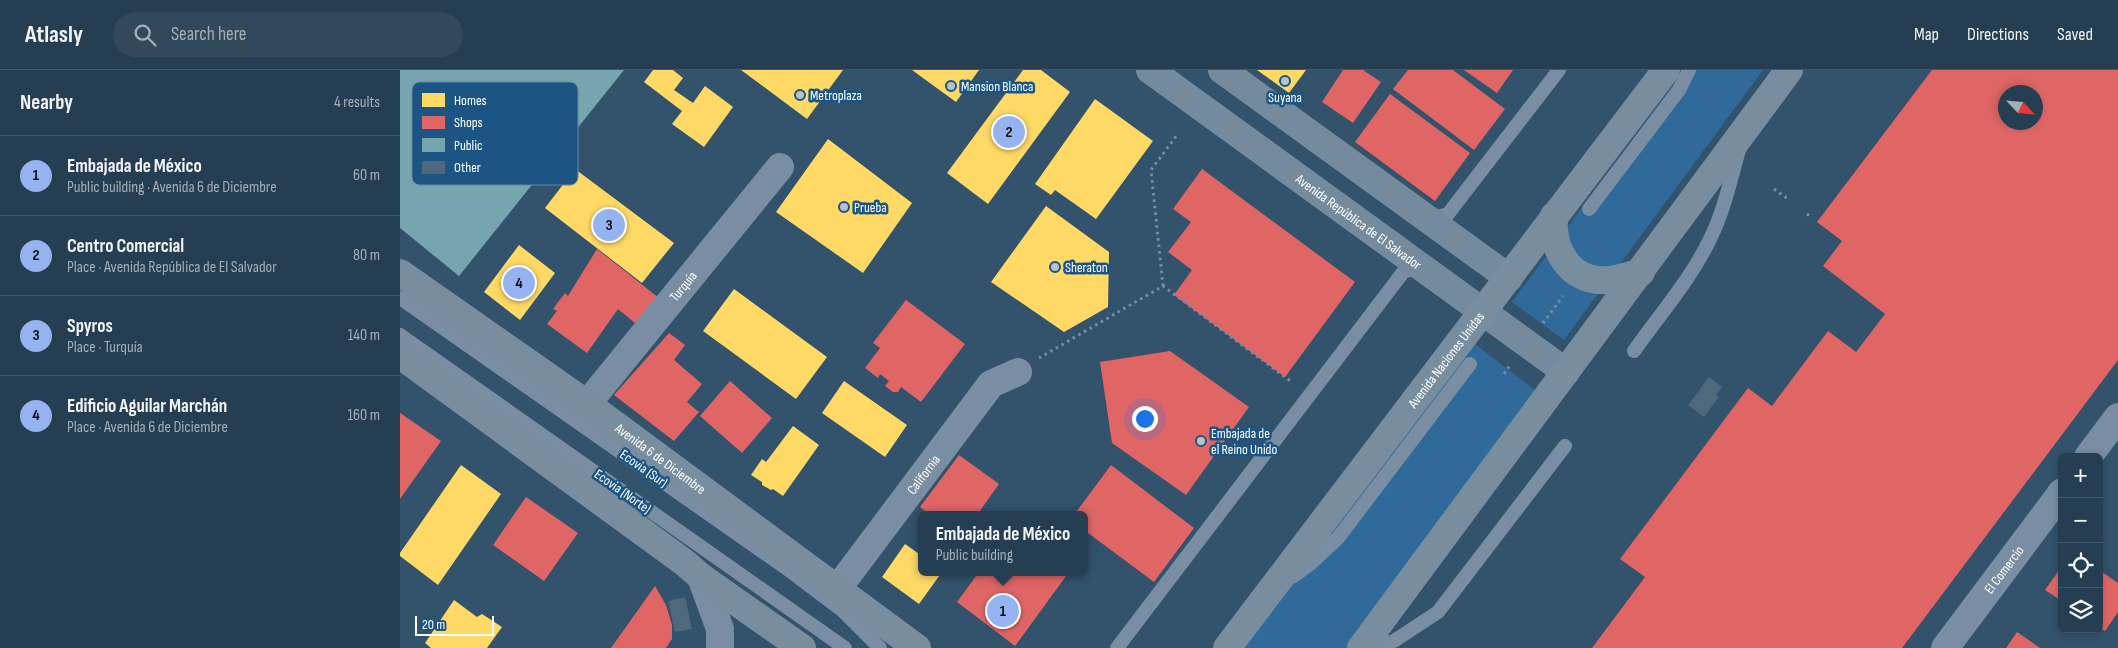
<!DOCTYPE html>
<meta charset="utf-8">
<style>
body{margin:0;font-family:"Sofia Sans Condensed",sans-serif;background:#32495b;color:#f1f3f6}
.controls{position:absolute;right:15px;bottom:15px;display:grid;overflow:hidden;border-radius:8px;box-shadow:0 2px 8px #0003}
.controls button{width:45px;height:45px;display:grid;place-items:center;padding:0;border:0;border-bottom:1px solid #425768;background:#263e51;color:#f1f3f6;font:25px sans-serif}
.compass{position:absolute;left:1598px;top:15px;width:45px;height:45px;border-radius:50%;background:#263e51;box-shadow:0 2px 8px #0003;rotate:116deg}
.scale{position:absolute;left:15px;bottom:12px;width:79px;box-sizing:border-box;padding-left:5px;border:2px solid #fff;border-top:0;font-size:14px;line-height:18px;white-space:nowrap;color:#fff;-webkit-text-stroke:4px #1c5483;paint-order:stroke}
.you{position:absolute;left:744px;top:348px;width:18px;height:18px;margin:-12px;border:4px solid #fff;border-radius:50%;background:#1a73e8;box-shadow:0 0 0 8px #1a73e833}
.badge{display:grid;place-items:center;width:32px;height:32px;border-radius:50%;background:#95b2f1;color:#111;font-size:16px;font-weight:700}
.pin{position:absolute;translate:-50% -50%;border:2px solid #fff;box-shadow:0 1px 5px #0006}
.popup{position:absolute;left:518px;top:441px;width:170px;height:65px;box-sizing:border-box;display:grid;place-content:center;border-radius:8px;background:#263e51;filter:drop-shadow(0 1px 4px #0005);font-size:16px;white-space:nowrap;color:#a4aeb7}
.popup b{font-size:19px;color:#f1f3f6}
.popup::after{content:'';position:absolute;left:50%;top:100%;margin-left:-10px;border:10px solid transparent;border-top-color:#263e51}
.list{margin:0;padding:0;list-style:none}
h2{display:flex;justify-content:space-between;align-items:center;height:65px;margin:0;padding:0 20px;font-size:21px}
h2 small{font-size:16px;font-weight:400;color:#a4aeb7}
.list li{display:grid;grid-template-columns:32px 1fr auto;gap:15px;align-items:center;box-sizing:border-box;height:80px;padding:0 20px;border-top:1px solid #425768}
.list b{display:block;font-size:19px;white-space:nowrap}
.list p{margin:0;font-size:16px;white-space:nowrap;color:#a4aeb7}
.list em{font-size:16px;font-style:normal;color:#a4aeb7}
.icon{flex:none;width:28px;height:28px;fill:none;stroke:currentColor;stroke-width:2;stroke-linecap:round;stroke-linejoin:round}
.map{position:relative;flex:none;width:1718px;height:578px;overflow:hidden}
header{display:flex;align-items:center;gap:30px;box-sizing:border-box;height:70px;padding:0 25px;background:#263e51;border-bottom:1px solid #425768}
header strong{font-size:24px}
nav{display:flex;gap:28px;margin-inline-start:auto;font-size:18px}
.search{width:350px;height:45px;background:#32495b;display:flex;align-items:center;gap:12px;box-sizing:border-box;padding:0 18px;border-radius:28px;color:#a4aeb7;font-size:19px}
main{display:flex}
aside{flex:1;background:#263e51}
.map>svg:first-child{display:block}
.green{fill:#306a9b}
.homes{fill:#ffd966}
.shops{fill:#e06666;fill-rule:evenodd}
.public{fill:#76a5af}
.building{fill:#4f687c}
.lines{fill:none;stroke-linecap:round;stroke-linejoin:round}
.path{stroke:#798ea2;stroke-width:3;stroke-dasharray:2.5 4;stroke-linecap:butt}
.lane{stroke:#798ea2;stroke-width:14}
.street{stroke:#798ea2;stroke-width:28}
.secondary{stroke:#748b9e;stroke-width:28}
.primary{stroke:#788e9f;stroke-width:28}
.poi-dot{fill:#b8c2cc;stroke:#1c5483;stroke-width:2}
.labels{text-anchor:middle;stroke-width:5;stroke-linejoin:round;paint-order:stroke}
.poi-label{font-size:14px;fill:#fff;stroke:#1c5483;text-anchor:start}
.street-label{font-size:14px;fill:#fff;stroke:#1c5483}
.key{fill:#1c5483;stroke:#6087a8;stroke-width:1}
.key-label{font-size:14px;fill:#fff}
</style>
<header>
<strong>Atlasly</strong>
<div class="search"><svg class="icon" aria-label="search" viewBox="0 0 24 24"><circle cx="10" cy="10" r="6"/><path d="M15 15l6 6"/></svg>Search here</div>
<nav><a>Map</a><a>Directions</a><a>Saved</a></nav>
</header>
<main>
<aside>
<h2>Nearby<small>4 results</small></h2>
<ul class="list">
<li><span class="badge">1</span><div><b>Embajada de México</b><p>Public building · Avenida 6 de Diciembre</p></div><em>60 m</em></li>
<li><span class="badge">2</span><div><b>Centro Comercial</b><p>Place · Avenida República de El Salvador</p></div><em>80 m</em></li>
<li><span class="badge">3</span><div><b>Spyros</b><p>Place · Turquía</p></div><em>140 m</em></li>
<li><span class="badge">4</span><div><b>Edificio Aguilar Marchán</b><p>Place · Avenida 6 de Diciembre</p></div><em>160 m</em></li>
</ul>
</aside>
<div class="map">
<svg width="1718" height="578" viewBox="0 0 1718 578">
<rect width="100%" height="100%" fill="#33526c"/>
<path class="green" d="M1284,0H1363L1164,270L1112,232Z
M1067,268L1140,324L948,578H827Z"/>
<path class="homes" d="M253,0H273L283,8L274,20L293,33L305,16L333,37L304,77L272,54L282,41L244,12Z
M341,0H443L407,49Z
M512,0H579L556,32Z
M623,0H641L670,22L588,134L547,103Z
M857,0H906L889,23Z
M695,29L753,71L696,149L655,120L651,125L635,114Z
M428,69L512,133L463,203L376,142Z
M175,99L274,173L242,213L145,138Z
M646,136L709,182L708,237L664,262L591,212Z
M119,175L155,203L120,250L84,222Z
M334,219L427,287L396,329L303,261Z
M444,311L507,355L485,387L422,343Z
M393,356L419,375L383,426L373,419L371,420L362,415V412L351,405L362,389L366,392Z
M61,395L101,424L38,515L0,486V483Z
M505,474L522,486V502H542L519,534L482,507Z
M54,530L77,547L82,544L102,557L87,578H31L25,573Z"/>
<path class="shops" d="M943,0H963L981,12L953,53L922,32Z
M1008,0H1053L1105,39L1074,80L993,19Z
M1064,0H1113L1097,23Z
M1532,0H1718V290L1502,578H1192L1245,507L1220,489L1348,318L1372,336L1428,261L1456,282L1485,244L1423,196L1442,171L1417,152ZM1606,22H1636V52H1606Z
M990,24L1070,83L1035,131L955,72Z
M802,99L955,212L885,307L774,225L792,200L768,182L791,152L773,139Z
M197,179L259,228L235,253L218,239L187,283L147,254L157,241L153,239L165,223L168,226Z
M506,230L565,274L521,332L501,317L498,322H493L485,316L489,311L480,304L478,308L465,298L480,278L473,273Z
M269,263L285,275L274,290L302,314L287,332L299,342L274,371L214,325Z
M770,281L849,337L786,425L712,373L700,292Z
M330,311L372,348L342,383L300,346Z
M0,343L41,371L0,429Z
M559,385L599,414L577,445H530L520,437Z
M711,395L794,458L754,512L684,460V445H674Z
M126,427L178,463L144,511L93,475Z
M1662,496V531L1645,520Z
M1699,500L1718,513V542L1705,561L1699,557Z
M579,502H669L615,576L557,532Z
M255,516L266,535L272,555V569L266,578H211Z
M1617,562L1640,578H1606Z"/>
<path class="public" d="M0,0H224L59,206L0,158Z"/>
<path class="building" d="M1309,307L1322,317L1316,325L1319,327L1304,347L1288,335Z
M285,527L292,559L275,562L268,531Z"/>
<g class="lines">
<path class="path" d="M1374,119L1388,129
M1407,144L1411,147
M763,216L751,100L777,65
M1143,253L1163,226
M639,288L763,216L893,313
M1104,304L1111,294"/>
<path class="lane" d="M1189,139L1279,20L1289,0
M1029,150L1048,144L1159,0
M0,228L386,498L443,541L480,578
M0,265L445,578
M1234,281C1260,244 1292,208 1311,167C1324,140 1331,109 1339,80
M892,507L910,494L938,468L1070,294
M965,577L994,571L1038,542L1165,376
M717,578L1004,201L1022,198"/>
<g class="street">
<path id="s1" d="M187,334L380,97"/>
<path d="M1688,387L1718,347"/>
<path d="M301,507L320,559V578"/>
<path id="s2" d="M438,518L591,314L618,302"/>
<path id="s3" d="M1545,578L1662,422"/>
</g>
<g class="secondary">
<path id="s4" d="M750,0L1166,302"/>
<path d="M822,0L1109,208"/>
</g>
<g class="primary">
<path d="M1154,146C1151,181 1171,214 1210,210C1221,209 1231,205 1241,202"/>
<path id="s5" d="M0,203L187,334L517,578"/>
<path d="M0,285L285,493L301,507L402,578"/>
<path id="s6" d="M827,578L1266,0"/>
<path d="M961,578L1389,0"/>
</g>
</g>
<g class="poi-dot">
<circle cx="885" cy="11" r="5"/>
<circle cx="551" cy="16" r="5"/>
<circle cx="400" cy="25" r="5"/>
<circle cx="444" cy="137" r="5"/>
<circle cx="655" cy="197" r="5"/>
<circle cx="801" cy="371" r="5"/>
</g>
<g class="labels">
<g class="poi-label">
<text x="561" y="21">Mansion Blanca</text>
<text x="410" y="30">Metroplaza</text>
<text x="885" y="32" text-anchor="middle">Suyana</text>
<text x="454" y="142">Prueba</text>
<text x="665" y="202">Sheraton</text>
<text x="811" y="368">Embajada de<tspan x="811" dy="16">el Reino Unido</tspan></text>
</g>
<g class="street-label">
<text dy="5" stroke="none"><textPath href="#s4" startOffset="258">Avenida República de El Salvador</textPath></text>
<text dy="5" stroke="none"><textPath href="#s1" startOffset="152">Turquía</textPath></text>
<text dy="5" stroke="none"><textPath href="#s6" startOffset="362">Avenida Naciones Unidas</textPath></text>
<text dy="5" stroke="none"><textPath href="#s5" startOffset="320">Avenida 6 de Diciembre</textPath></text>
<text transform="translate(244 398) rotate(35)" y="5">Ecovia (Sur)</text>
<text dy="5" stroke="none"><textPath href="#s2" startOffset="142">California</textPath></text>
<text transform="translate(223 421) rotate(35)" y="5">Ecovia (Norte)</text>
<text dy="5" stroke="none"><textPath href="#s3" startOffset="98">El Comercio</textPath></text>
</g>
</g>
<rect x="12" y="12" width="166" height="103" rx="8" class="key"/>
<rect x="22" y="23" width="23" height="14" fill="#ffd966"/>
<rect x="22" y="46" width="23" height="13" fill="#e06666"/>
<rect x="22" y="68" width="23" height="14" fill="#76a5af"/>
<rect x="22" y="91" width="23" height="13" fill="#4f687c"/>
<g class="key-label">
<text x="54" y="35">Homes</text>
<text x="54" y="57">Shops</text>
<text x="54" y="80">Public</text>
<text x="54" y="102">Other</text>
</g>
</svg>
<div class="controls">
<button>+</button>
<button>−</button>
<button><svg class="icon" aria-label="locate" viewBox="0 0 24 24"><circle cx="12" cy="12" r="6"/><path d="M12 2v4M12 18v4M2 12h4M18 12h4"/></svg></button>
<button><svg class="icon" aria-label="layers" viewBox="0 0 24 24"><path d="M12 4l9 5-9 5-9-5zM3 14l9 5 9-5"/></svg></button>
</div>
<svg class="compass" viewBox="-18 -18 36 36"><path d="M0-13l5 13h-10z" fill="#e53935"/><path d="M0 13l5-13h-10z" fill="#a4aeb7"/></svg>
<div class="scale">20 m</div>
<div class="you"></div>
<div class="pin badge" style="left:603px;top:541px">1</div>
<div class="popup"><b>Embajada de México</b>Public building</div>
<div class="pin badge" style="left:609px;top:62px">2</div>
<div class="pin badge" style="left:209px;top:155px">3</div>
<div class="pin badge" style="left:119px;top:213px">4</div>
</div>
</main>
